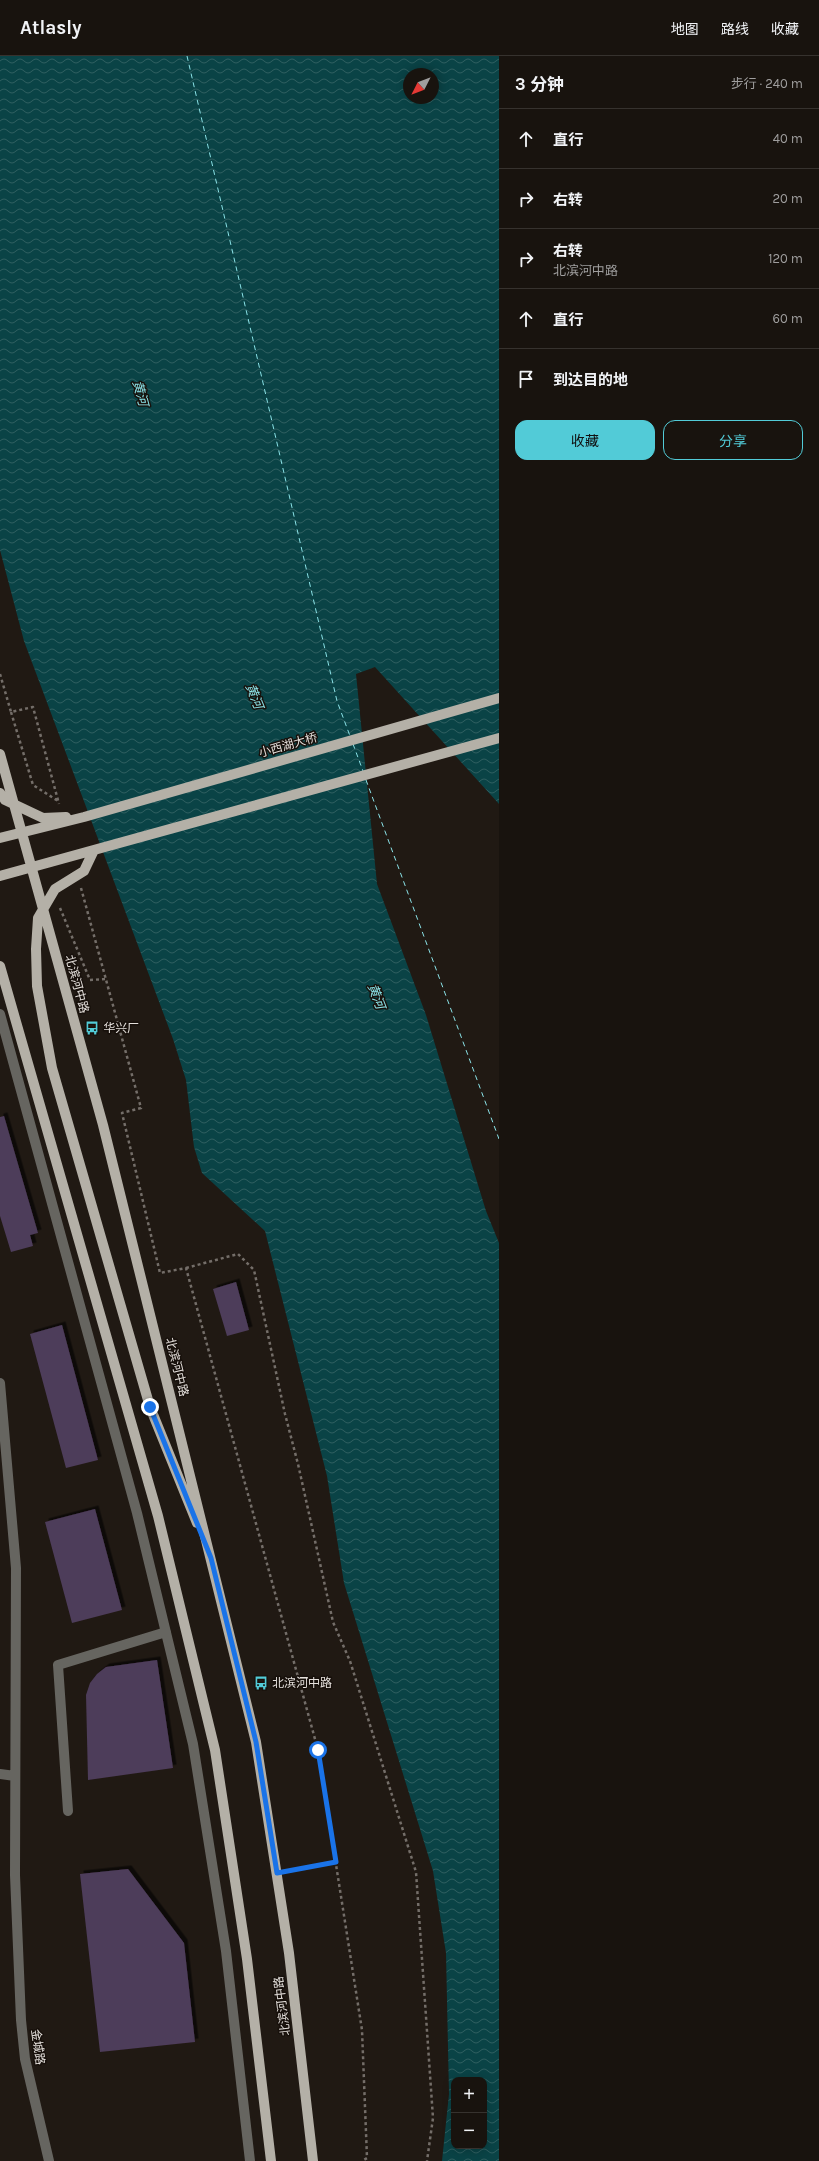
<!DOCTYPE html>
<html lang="zh">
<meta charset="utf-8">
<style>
body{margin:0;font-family:Karla,"Noto Sans SC",sans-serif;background:#25201c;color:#f1f3f6}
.controls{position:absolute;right:12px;bottom:12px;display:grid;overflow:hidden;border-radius:8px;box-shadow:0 2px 10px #0003}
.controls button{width:36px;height:36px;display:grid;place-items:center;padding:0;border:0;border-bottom:1px solid #36322e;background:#18130e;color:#f1f3f6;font:20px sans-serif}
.compass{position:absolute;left:403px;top:12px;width:36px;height:36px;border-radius:50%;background:#18130e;box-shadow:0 2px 10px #0003;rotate:228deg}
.stop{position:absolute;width:12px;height:12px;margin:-9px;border:3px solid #1a73e8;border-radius:50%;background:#fff}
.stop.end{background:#1a73e8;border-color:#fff;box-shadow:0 1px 4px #0008}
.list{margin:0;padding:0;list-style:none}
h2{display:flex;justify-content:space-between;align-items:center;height:52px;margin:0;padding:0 16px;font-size:17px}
h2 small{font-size:13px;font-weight:400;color:#9f9e9e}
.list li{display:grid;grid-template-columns:26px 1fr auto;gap:12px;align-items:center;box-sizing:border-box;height:60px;padding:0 16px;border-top:1px solid #36322e}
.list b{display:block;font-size:15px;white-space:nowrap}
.list p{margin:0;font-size:13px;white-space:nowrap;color:#9f9e9e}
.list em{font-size:13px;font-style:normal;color:#9f9e9e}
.actions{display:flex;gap:8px;padding:12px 16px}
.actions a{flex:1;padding:9px 0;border:1px solid #52cbd7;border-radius:12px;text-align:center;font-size:14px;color:#52cbd7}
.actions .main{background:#52cbd7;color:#111}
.icon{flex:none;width:22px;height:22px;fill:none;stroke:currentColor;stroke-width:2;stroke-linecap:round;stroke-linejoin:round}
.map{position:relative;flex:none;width:499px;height:2105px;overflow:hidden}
header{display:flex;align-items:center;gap:24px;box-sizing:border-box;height:56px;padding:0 20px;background:#18130e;border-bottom:1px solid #36322e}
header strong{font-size:19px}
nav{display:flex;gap:22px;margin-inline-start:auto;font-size:14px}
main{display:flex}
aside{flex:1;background:#18130e}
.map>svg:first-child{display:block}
.water{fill:url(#water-waves);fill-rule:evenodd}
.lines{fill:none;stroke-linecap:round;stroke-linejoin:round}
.ferry{stroke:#8be3e8;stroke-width:1;stroke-dasharray:5 4;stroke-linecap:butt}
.building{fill:#4d3c5a;filter:url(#shadow)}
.path{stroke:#746e69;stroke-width:2.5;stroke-dasharray:3 3;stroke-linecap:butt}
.minor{stroke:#666560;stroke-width:10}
.major{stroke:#b4b0a7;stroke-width:10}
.route{stroke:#1a73e8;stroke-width:5}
.labels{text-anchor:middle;stroke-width:3;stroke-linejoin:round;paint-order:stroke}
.street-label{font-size:12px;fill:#e5e0dc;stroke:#17100b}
.poi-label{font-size:12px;fill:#e5e0dc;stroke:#17100b;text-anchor:start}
.water-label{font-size:13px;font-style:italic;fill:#8be3e8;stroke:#17100b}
</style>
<header>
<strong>Atlasly</strong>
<nav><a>地图</a><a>路线</a><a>收藏</a></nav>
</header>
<main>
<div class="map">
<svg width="499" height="2105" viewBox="0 0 499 2105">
<defs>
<pattern id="water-waves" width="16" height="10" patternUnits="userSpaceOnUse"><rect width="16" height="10" fill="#0a4346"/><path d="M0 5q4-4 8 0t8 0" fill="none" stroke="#2e5e60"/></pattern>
<filter id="shadow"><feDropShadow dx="3.5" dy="-3.5" stdDeviation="0" flood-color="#0009"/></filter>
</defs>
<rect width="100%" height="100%" fill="#201913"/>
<path class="water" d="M0,0H499V748L375,611L356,618L377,828L426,959L486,1155L499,1187V2105H442L449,2038L446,1897L433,1815L344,1527L327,1420L265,1175L202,1117L194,1091L186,1024L173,983L24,585L0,494ZM409,18H433V42H409ZM454,2024H484V2090H454Z"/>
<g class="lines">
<path class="ferry" d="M187,0L337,645L350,680
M353,688L363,715
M366,724L499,1083"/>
</g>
<path class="building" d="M4,1060L38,1177L30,1179L33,1190L11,1196L0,1160V1061Z
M236,1226L249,1274L227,1280L213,1233Z
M62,1269L98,1404L66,1412L30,1278Z
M95,1453L122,1554L72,1567L45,1466Z
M157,1604L173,1712L88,1724L86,1639L90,1627L97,1618L106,1611Z
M128,1813L184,1887L195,1986L100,1996L80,1818Z"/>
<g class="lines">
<path class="path" d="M0,618L11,656L33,651L59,748
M11,656L33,729L58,745
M81,832L141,1052L122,1057L160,1217L186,1212L318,1694L362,1974L367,2102L362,2105
M60,852L90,924L106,923
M186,1212L238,1198L254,1214L285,1358L298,1408L333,1566L350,1605L416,1816L433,2062L427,2105
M289,1815L336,1806"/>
<path class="minor" d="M0,958L137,1457L193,1688L226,1895L250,2105
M0,1327L16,1512L15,1819L21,1964L25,2003L49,2105
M0,1718L15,1720
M68,1755L58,1609L166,1576"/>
<path class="major" d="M0,698L103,1069L256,1686L289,1897L313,2105
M0,737L5,744L43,762L66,761
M0,782L84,761L499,642
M94,794L84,815L55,833L38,862L36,893L37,930L52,1012L150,1351L197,1467
M0,820L499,682
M0,910L158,1460L215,1694L247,1903L271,2105"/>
</g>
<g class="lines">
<path class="route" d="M150,1351L211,1502L256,1686L277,1817L336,1806L318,1694"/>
</g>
<defs>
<g id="bus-bare" transform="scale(1.08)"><path d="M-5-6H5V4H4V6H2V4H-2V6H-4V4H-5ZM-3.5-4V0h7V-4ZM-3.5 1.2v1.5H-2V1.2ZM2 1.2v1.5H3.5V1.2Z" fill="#52cbd7" stroke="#17100b" stroke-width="2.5" paint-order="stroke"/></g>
</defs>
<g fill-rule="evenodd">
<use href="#bus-bare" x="92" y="972"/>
<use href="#bus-bare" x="261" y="1627"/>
</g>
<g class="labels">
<g class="street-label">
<text transform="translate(288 689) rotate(-16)" y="4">小西湖大桥</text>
<text transform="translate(77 928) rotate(75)" y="4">北滨河中路</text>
<text transform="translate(177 1311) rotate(76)" y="4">北滨河中路</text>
<text transform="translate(282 1950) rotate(-97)" y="4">北滨河中路</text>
<text transform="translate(38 1991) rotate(82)" y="4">金城路</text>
</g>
<g class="poi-label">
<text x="103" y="976">华兴厂</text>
<text x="272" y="1631">北滨河中路</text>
</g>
<g class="water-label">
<text transform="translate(141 337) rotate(75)" y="5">黄河</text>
<text transform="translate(255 640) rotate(68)" y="5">黄河</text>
<text transform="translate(377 940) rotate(69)" y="5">黄河</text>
</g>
</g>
</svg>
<div class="controls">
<button>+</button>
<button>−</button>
</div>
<svg class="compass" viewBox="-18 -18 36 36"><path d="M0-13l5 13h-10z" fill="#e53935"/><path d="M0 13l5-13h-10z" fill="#9f9e9e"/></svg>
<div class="stop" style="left:318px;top:1694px"></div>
<div class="stop end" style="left:150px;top:1351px"></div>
</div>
<aside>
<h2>3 分钟<small>步行 · 240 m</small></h2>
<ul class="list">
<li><svg class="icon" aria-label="ahead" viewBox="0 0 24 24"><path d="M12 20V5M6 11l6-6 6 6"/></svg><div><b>直行</b></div><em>40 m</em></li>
<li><svg class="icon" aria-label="right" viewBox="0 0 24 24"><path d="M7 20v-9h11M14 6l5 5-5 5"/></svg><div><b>右转</b></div><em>20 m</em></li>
<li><svg class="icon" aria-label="right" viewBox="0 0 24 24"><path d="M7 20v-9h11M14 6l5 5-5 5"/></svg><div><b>右转</b><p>北滨河中路</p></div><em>120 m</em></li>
<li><svg class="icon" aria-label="ahead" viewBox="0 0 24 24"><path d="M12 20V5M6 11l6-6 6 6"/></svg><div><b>直行</b></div><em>60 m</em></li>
<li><svg class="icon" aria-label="arrive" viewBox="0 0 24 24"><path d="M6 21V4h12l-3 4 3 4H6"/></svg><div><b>到达目的地</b></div></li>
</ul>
<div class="actions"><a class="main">收藏</a><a>分享</a></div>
</aside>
</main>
